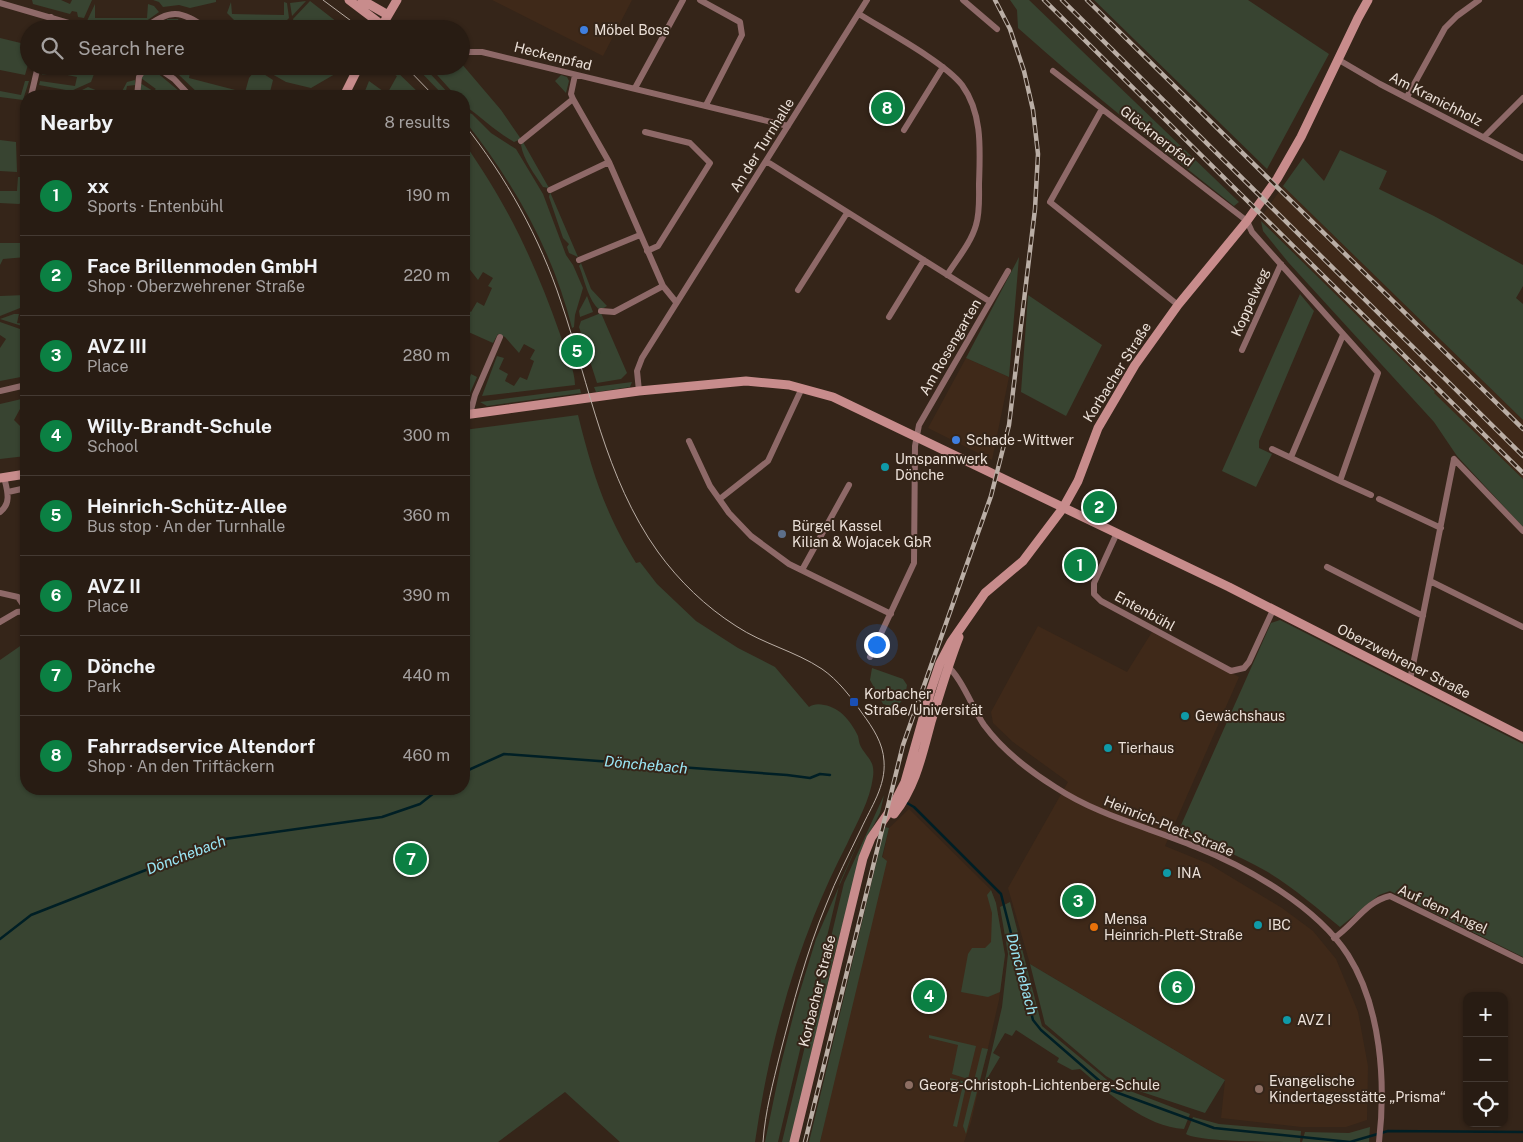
<!DOCTYPE html>
<meta charset="utf-8">
<style>
body{margin:0;font-family:"Public Sans",sans-serif;background:#342921;color:#f1f3f6}
.controls{position:absolute;right:15px;bottom:15px;display:grid;overflow:hidden;border-radius:10px;box-shadow:0 1px 4px #0004}
.controls button{width:45px;height:45px;display:grid;place-items:center;padding:0;border:0;border-bottom:1px solid #443a33;background:#281c13;color:#f1f3f6;font:25px sans-serif}
.you{position:absolute;left:876px;top:644px;width:18px;height:18px;margin:-12px;border:4px solid #fff;border-radius:50%;background:#1a73e8;box-shadow:0 0 0 8px #1a73e833}
.badge{display:grid;place-items:center;width:32px;height:32px;border-radius:50%;background:#0b8043;color:#fff;font-size:16px;font-weight:700}
.pin{position:absolute;translate:-50% -50%;border:2px solid #fff;box-shadow:0 1px 5px #0006}
.list{margin:0;padding:0;list-style:none}
h2{display:flex;justify-content:space-between;align-items:center;height:65px;margin:0;padding:0 20px;font-size:21px}
h2 small{font-size:16px;font-weight:400;color:#a5a1a0}
.list li{display:grid;grid-template-columns:32px 1fr auto;gap:15px;align-items:center;box-sizing:border-box;height:80px;padding:0 20px;border-top:1px solid #443a33}
.list b{display:block;font-size:19px;white-space:nowrap}
.list p{margin:0;font-size:16px;white-space:nowrap;color:#a5a1a0}
.list em{font-size:16px;font-style:normal;color:#a5a1a0}
.icon{flex:none;width:28px;height:28px;fill:none;stroke:currentColor;stroke-width:2;stroke-linecap:round;stroke-linejoin:round}
.map{position:relative;flex:none;width:1523px;height:1142px;overflow:hidden}
.search{position:absolute;background:#281c13;box-shadow:0 1px 4px #0004;left:20px;top:20px;width:450px;height:55px;display:flex;align-items:center;gap:12px;box-sizing:border-box;padding:0 18px;border-radius:28px;color:#a5a1a0;font-size:19px}
.panel{position:absolute;background:#281c13;box-shadow:0 1px 4px #0004;left:20px;top:90px;width:450px;height:705px;border-radius:20px}
.map>svg:first-child{display:block}
.built{fill:#3f2919}
.green{fill:#384431}
.lines{fill:none;stroke-linecap:round;stroke-linejoin:round}
.stream{stroke:#001f25;stroke-width:2.5}
.street{stroke:#8e6968;stroke-width:6}
.secondary{stroke:#c88c8c;stroke-width:9}
.tram{stroke:#baaea5;stroke-width:1}
.rail-casing{stroke:#baaea5;stroke-width:4.5}
.rail{stroke:#352519;stroke-width:2.5;stroke-dasharray:8;stroke-linecap:butt}
.shop-dot{fill:#3f7fe0;stroke:#352519;stroke-width:2}
.culture-dot{fill:#0f9aa8;stroke:#352519;stroke-width:2}
.service-dot{fill:#5c6f8a;stroke:#352519;stroke-width:2}
.transit-dot{fill:#1a4fb4;stroke:#352519;stroke-width:2}
.food-dot{fill:#e8710a;stroke:#352519;stroke-width:2}
.education-dot{fill:#8d6e63;stroke:#352519;stroke-width:2}
.labels{text-anchor:middle;stroke-width:4;stroke-linejoin:round;paint-order:stroke}
.poi-label{font-size:14px;fill:#ece1d9;stroke:#352519;text-anchor:start}
.street-label{font-size:14px;fill:#ece1d9;stroke:#352519}
.water-label{font-size:15px;font-style:italic;fill:#9ae6f5;stroke:#352519}
</style>
<div class="map">
<svg width="1523" height="1142" viewBox="0 0 1523 1142">
<rect width="100%" height="100%" fill="#352519"/>
<path class="built" d="M492,0H632L603,56Z
M1283,186L1523,420V479L1433,393L1434,392L1263,222L1264,213Z
M966,358L1009,377L992,460L928,428Z
M1038,626L1127,672L1152,632L1239,677L1165,846L1209,864L1282,908L1313,931L1336,959L1358,1012L1368,1066L1367,1120L1346,1127H1301L1221,1118L1225,1080L1030,964L1008,888L1068,782L1013,742L993,723L991,712Z
M909,809L991,890L996,903L1005,955L999,1000L971,1122L964,1142H820L889,828Z"/>
<path class="green" d="M32,0H61L70,4L72,0H92L84,18L78,17L77,12L72,11L70,14L33,4Z
M153,0H216V2L190,8L179,5L163,7L159,2Z
M1010,0H1029L1239,202L1234,206C1161,148 1088,91 1018,28L1017,10Z
M1094,0H1248L1329,54L1267,169Z
M306,1L292,16L290,3Z
M310,1L346,29H295L293,19Z
M231,2L232,14L284,15V2L287,3L289,18L278,29H243L227,13Z
M95,4V18H147L148,4L154,6L159,12C131,33 119,35 87,21Z
M167,19H178L183,29H166Z
M0,38L29,45V61L25,75L0,70Z
M461,63L501,110L521,139L514,142C495,131 481,117 464,105V96H456L429,66H461Z
M44,66L87,73L89,66H97L91,82L71,91L39,85L40,81L75,86L77,77L48,71L47,75H42Z
M149,66L185,96H159L152,92L149,96H139L140,83L153,91L156,89L141,78Z
M189,66H191L189,78L239,91L228,96H201L179,75Z
M258,66H339L335,74L311,88L286,82Z
M378,66H391L422,96H363L369,81L387,94L397,76C390,71 383,73 377,69Z
M415,66H423L451,96H444Z
M256,69L273,80L269,96H244L249,78Z
M561,75L567,77L569,81L566,93L555,81Z
M135,80V85L127,86L125,96H113L111,94L120,95L127,82Z
M25,81H29L23,100L0,97V91L21,95Z
M88,87L108,95L109,96H77L74,94Z
M466,112L472,114L491,133L516,149L543,194L566,255L573,265L583,288L575,315L574,327L572,328C553,251 513,181 464,120Z
M0,140L16,142L17,172L0,171Z
M523,142L549,188L543,187C535,175 523,159 521,145Z
M464,143C508,205 535,263 560,334C565,349 575,370 575,385L482,396L497,356L504,358L499,369L508,374L505,381L514,386L520,377L527,380L534,361L530,359L535,350L524,344L519,353L505,337L498,334L493,343L464,330V308L471,312L477,302L484,306L492,288L488,286L493,278L483,272L478,280L464,262L469,253L464,250Z
M1340,150L1387,171L1379,189L1434,216L1523,265V286L1516,298L1523,304V420L1283,186L1303,158L1324,181Z
M18,177H23L26,200L19,204L0,203V191H17Z
M550,192L578,257L569,253L567,247L569,244L563,238L549,197Z
M1261,221L1435,392L1434,393L1523,479V527L1457,456L1434,422L1288,262L1263,231Z
M0,243H26V257L3,259L0,265Z
M1019,257L1009,377L966,358Z
M581,263L591,289L607,306L600,310C588,301 584,277 579,266Z
M1300,294L1314,311L1259,441V448L1272,454L1256,487L1222,471Z
M26,295V302H21L20,308L0,316V296Z
M1028,295L1102,345L1066,416L1021,392Z
M587,296L593,312L580,317L579,311Z
M601,313L627,373L621,379L597,383L579,327L581,321Z
M14,314H19L17,323L26,324V357L23,362L26,364V376L0,381V348L6,339L0,335V322L20,329L22,326L0,319Z
M471,374L477,377L467,400H464V378L469,380Z
M632,382L630,387L596,392L594,387Z
M580,389L581,393L487,406L480,402Z
M26,398L14,420L22,428L26,422V456L0,459V404Z
M578,415C592,472 605,513 636,563L640,562L657,584L696,621L738,648L775,667L809,707C817,701 832,706 840,712C847,717 855,729 858,736C859,740 859,744 861,747C868,759 875,761 873,777C870,801 857,822 847,844C835,867 824,891 814,916C785,988 766,1066 755,1142H620L565,1092L498,1142H0V660L26,642V789H464V430Z
M1280,620L1523,744V957L1390,891L1379,895L1340,927C1317,908 1293,887 1266,871C1238,855 1208,843 1178,832L1271,623Z
M872,668L903,679L907,685C905,701 899,710 883,704L870,680Z
M884,795L880,813L867,838L835,952L791,1142H782L844,883Z
M865,827L840,882L778,1142H765L781,1064L797,1001L816,939Z
M885,827L889,828L882,857L887,861L820,1142H809Z
M991,890L996,903L1005,955L1000,992L988,997L961,992L968,954L972,948H985L991,942L992,913L987,895Z
M1010,902L1042,1026L1112,1084L1190,1114L1184,1129C1146,1127 1108,1093 1080,1069L1072,1070L1057,1062L1059,1058L1016,1030L1012,1036L1005,1033L993,1053L1000,1057L984,1084L1002,1007L1008,954L1000,907Z
M1030,964L1225,1080L1205,1113L1121,1085L1106,1076L1045,1024Z
M929,1035L976,1046L968,1079L952,1074L958,1045L929,1038Z
M982,1048L988,1049L966,1134L963,1126Z
M950,1078L967,1082L957,1127L953,1126L963,1085L950,1081Z
M1193,1117L1219,1124L1301,1131L1300,1142C1280,1142 1197,1142 1186,1134Z
M1370,1127L1369,1142H1302L1305,1132L1349,1133Z"/>
<g class="lines">
<path class="stream" d="M464,772L504,754L787,775L810,778L820,774L830,775
M907,803L914,807L1001,894L1033,1020L1041,1030L1110,1090L1214,1128L1350,1142L1388,1131L1523,1132
M0,939L31,915L225,839L382,817L420,804L439,789"/>
<path class="street" d="M700,0L740,22L742,35L706,105
M963,0L997,29
M0,3L89,29
M859,14C886,31 944,62 962,85C983,114 980,150 979,184C979,198 980,212 976,225C971,243 957,259 947,275
M48,29L51,17
M143,29C172,8 179,10 208,29
M465,52H482L788,126
M1339,60L1380,84L1523,158
M155,66L174,79L190,96
M1053,71L1247,221L1252,232L1378,373L1340,481L1272,449
M575,75L571,94L573,99L609,162L663,286L676,302
M635,88L683,0
M31,96L38,66
M137,96L139,77L146,66
M1407,97L1445,28L1457,16L1479,0
M1102,109L1050,202L1178,305
M904,130L943,67
M645,132L690,143L710,163L658,246L647,251
M26,136V166
M1484,137L1523,98
M521,141L573,99
M766,161L989,301
M550,190L609,162
M579,260L640,235
M798,290L847,213
M601,311L614,312L663,286
M889,317L924,260
M1242,350L1281,264
M0,391L26,385
M639,391L637,371L642,358L867,0
M470,414L475,395L500,337
M689,441L710,486L729,513L751,536L789,564L891,614
M1291,457L1343,335
M1454,459L1523,531
M1340,481L1371,495
M8,492L26,488
M721,498L768,461L802,388
M1379,499L1441,528
M0,512C12,503 7,490 4,477
M1116,535L1094,583V594L1101,601L1231,671L1244,668L1249,662L1273,610
M1327,567L1423,616
M802,570L849,485
M1430,581L1523,627
M0,593L18,597L26,609
M0,622L17,612L26,611
M870,657L914,563L915,446L919,425L1008,271
M946,665C961,676 973,709 984,725C1003,751 1028,770 1055,787C1099,816 1148,827 1196,847C1249,868 1317,907 1348,955C1381,1007 1386,1082 1379,1142
M1410,680L1454,459
M1334,938C1353,926 1366,901 1390,896L1523,961"/>
<path class="secondary" d="M349,0L382,25
M362,0L388,15
M380,29L397,0
M344,96L359,66
M464,415L639,391L746,381L789,385L833,397L1229,587L1523,737
M0,478L26,474
M894,814C916,786 922,755 931,722C940,693 948,665 959,637
M794,1142L863,858L871,838L891,809L905,782L931,690L940,663L951,642L985,593L1023,561L1063,508L1078,481L1098,428L1135,365L1178,305L1247,221L1277,179L1301,137L1358,18L1368,0"/>
<path class="tram" d="M323,0L362,29
M405,66L434,96
M464,124C506,177 540,238 561,302C590,387 605,478 658,552C679,581 706,607 736,626C763,644 795,651 822,669C838,680 851,697 862,713C873,728 883,743 884,761C886,786 871,807 861,829C849,854 836,879 826,905C806,953 793,1004 780,1054C773,1083 765,1112 763,1142"/>
<g class="rail-casing">
<path id="rail" d="M1044,0L1523,473
M1062,0L1523,456
M1087,0L1523,429
M805,1142L903,745L991,496L1009,425L1035,209L1038,154L1033,110L1024,71L1010,29L995,0"/>
</g>
<use href="#rail" class="rail"/>
</g>
<g class="shop-dot">
<circle cx="584" cy="30" r="5"/>
<circle cx="956" cy="440" r="5"/>
</g>
<g class="culture-dot">
<circle cx="885" cy="467" r="5"/>
<circle cx="1185" cy="716" r="5"/>
<circle cx="1108" cy="748" r="5"/>
<circle cx="1167" cy="873" r="5"/>
<circle cx="1258" cy="925" r="5"/>
<circle cx="1287" cy="1020" r="5"/>
</g>
<circle class="service-dot" cx="782" cy="534" r="5"/>
<rect class="transit-dot" x="849" y="697" width="10" height="10" rx="2.5"/>
<circle class="food-dot" cx="1094" cy="927" r="5"/>
<g class="education-dot">
<circle cx="909" cy="1085" r="5"/>
<circle cx="1259" cy="1089" r="5"/>
</g>
<g class="labels">
<g class="poi-label">
<text x="594" y="35">Möbel Boss</text>
<text x="966" y="445">Schade - Wittwer</text>
<text x="895" y="464">Umspannwerk<tspan x="895" dy="16">Dönche</tspan></text>
<text x="792" y="531">Bürgel Kassel<tspan x="792" dy="16">Kilian &amp; Wojacek GbR</tspan></text>
<text x="864" y="699">Korbacher<tspan x="864" dy="16">Straße/Universität</tspan></text>
<text x="1195" y="721">Gewächshaus</text>
<text x="1118" y="753">Tierhaus</text>
<text x="1177" y="878">INA</text>
<text x="1104" y="924">Mensa<tspan x="1104" dy="16">Heinrich-Plett-Straße</tspan></text>
<text x="1268" y="930">IBC</text>
<text x="1297" y="1025">AVZ I</text>
<text x="1269" y="1086">Evangelische<tspan x="1269" dy="16">Kindertagesstätte „Prisma“</tspan></text>
<text x="919" y="1090">Georg-Christoph-Lichtenberg-Schule</text>
</g>
<g class="street-label">
<text transform="translate(553 56) rotate(14)" y="5">Heckenpfad</text>
<text transform="translate(1436 99) rotate(27)" y="5">Am Kranichholz</text>
<text transform="translate(1157 136) rotate(38)" y="5">Glöcknerpfad</text>
<text transform="translate(762 145) rotate(-58)" y="5">An der Turnhalle</text>
<text transform="translate(1250 302) rotate(-66)" y="5">Koppelweg</text>
<text transform="translate(950 347) rotate(-60)" y="5">Am Rosengarten</text>
<text transform="translate(1117 372) rotate(-58)" y="5">Korbacher Straße</text>
<text transform="translate(1145 611) rotate(29)" y="5">Entenbühl</text>
<text transform="translate(1404 661) rotate(27)" y="5">Oberzwehrener Straße</text>
<text transform="translate(1169 826) rotate(22)" y="5">Heinrich-Plett-Straße</text>
<text transform="translate(1443 909) rotate(25)" y="5">Auf dem Angel</text>
<text transform="translate(817 991) rotate(-76)" y="5">Korbacher Straße</text>
</g>
<g class="water-label">
<text transform="translate(646 765) rotate(5)" y="5">Dönchebach</text>
<text transform="translate(186 855) rotate(-21)" y="5">Dönchebach</text>
<text transform="translate(1022 974) rotate(75)" y="5">Dönchebach</text>
</g>
</g>
</svg>
<div class="controls">
<button>+</button>
<button>−</button>
<button><svg class="icon" aria-label="locate" viewBox="0 0 24 24"><circle cx="12" cy="12" r="6"/><path d="M12 2v4M12 18v4M2 12h4M18 12h4"/></svg></button>
</div>
<div class="you"></div>
<div class="pin badge" style="left:1080px;top:565px">1</div>
<div class="pin badge" style="left:1099px;top:507px">2</div>
<div class="pin badge" style="left:1078px;top:901px">3</div>
<div class="pin badge" style="left:929px;top:996px">4</div>
<div class="pin badge" style="left:577px;top:351px">5</div>
<div class="pin badge" style="left:1177px;top:987px">6</div>
<div class="pin badge" style="left:411px;top:859px">7</div>
<div class="pin badge" style="left:887px;top:108px">8</div>
<div class="search"><svg class="icon" aria-label="search" viewBox="0 0 24 24"><circle cx="10" cy="10" r="6"/><path d="M15 15l6 6"/></svg>Search here</div>
<section class="panel">
<h2>Nearby<small>8 results</small></h2>
<ul class="list">
<li><span class="badge">1</span><div><b>xx</b><p>Sports · Entenbühl</p></div><em>190 m</em></li>
<li><span class="badge">2</span><div><b>Face Brillenmoden GmbH</b><p>Shop · Oberzwehrener Straße</p></div><em>220 m</em></li>
<li><span class="badge">3</span><div><b>AVZ III</b><p>Place</p></div><em>280 m</em></li>
<li><span class="badge">4</span><div><b>Willy-Brandt-Schule</b><p>School</p></div><em>300 m</em></li>
<li><span class="badge">5</span><div><b>Heinrich-Schütz-Allee</b><p>Bus stop · An der Turnhalle</p></div><em>360 m</em></li>
<li><span class="badge">6</span><div><b>AVZ II</b><p>Place</p></div><em>390 m</em></li>
<li><span class="badge">7</span><div><b>Dönche</b><p>Park</p></div><em>440 m</em></li>
<li><span class="badge">8</span><div><b>Fahrradservice Altendorf</b><p>Shop · An den Triftäckern</p></div><em>460 m</em></li>
</ul>
</section>
</div>
